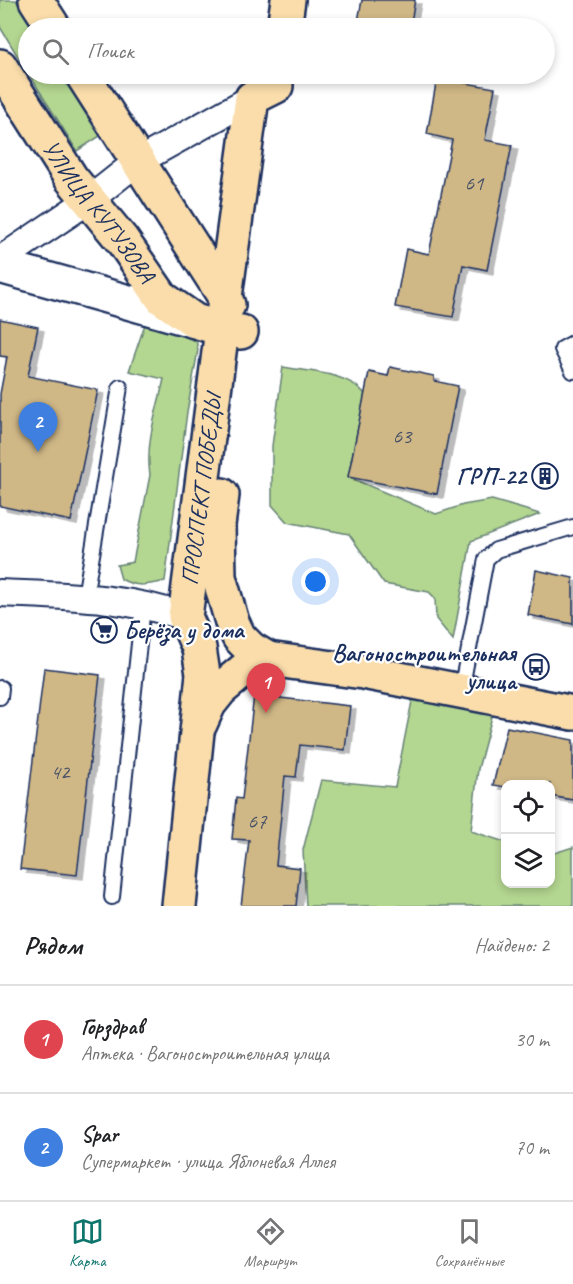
<!DOCTYPE html>
<html lang="ru">
<meta charset="utf-8">
<style>
body{margin:0;font-family:Caveat,sans-serif;background:#f2f2f2;color:#202124}
.controls{position:absolute;right:18px;bottom:18px;display:grid;overflow:hidden;border-radius:12px;box-shadow:0 3px 9px #0003}
.controls button{width:54px;height:54px;display:grid;place-items:center;padding:0;border:0;border-bottom:2px solid #e0e0e0;background:#fff;color:#202124;font:30px sans-serif}
.you{position:absolute;left:316px;top:582px;width:21px;height:21px;margin:-15px;border:4px solid #fff;border-radius:50%;background:#1a73e8;box-shadow:0 0 0 9px #1a73e833}
.badge{display:grid;place-items:center;width:39px;height:39px;border-radius:50%;background:#0f766e;color:#fff;font-size:20px;font-weight:700}
.pin{position:absolute;translate:-50% -50px;filter:drop-shadow(0 2px 3px #0008)}
.pin::after{content:'';position:absolute;top:32px;width:21px;height:18px;background:inherit;clip-path:polygon(0 0,100% 0,50% 100%)}
.list{margin:0;padding:0;list-style:none}
h2{display:flex;justify-content:space-between;align-items:center;height:78px;margin:0;padding:0 24px;font-size:26px}
h2 small{font-size:20px;font-weight:400;color:#757577}
.list li{display:grid;grid-template-columns:39px 1fr auto;gap:18px;align-items:center;box-sizing:border-box;height:108px;padding:0 24px;border-top:2px solid #e0e0e0}
.list b{display:block;font-size:22px;white-space:nowrap}
.list p{margin:0;font-size:20px;white-space:nowrap;color:#757577}
.list em{font-size:20px;font-style:normal;color:#757577}
.icon{flex:none;width:33px;height:33px;fill:none;stroke:currentColor;stroke-width:2;stroke-linecap:round;stroke-linejoin:round}
.map{position:relative;flex:none;width:573px;height:906px;overflow:hidden}
.search{position:absolute;background:#fff;box-shadow:0 3px 9px #0003;left:18px;right:18px;top:18px;height:66px;display:flex;align-items:center;gap:15px;box-sizing:border-box;padding:0 21px;border-radius:33px;color:#757577;font-size:22px}
.sheet{height:294px;background:#fff}
nav{display:flex;justify-content:space-around;align-items:center;box-sizing:border-box;height:84px;border-top:2px solid #e0e0e0;background:#fff;font-size:16px;color:#757577}
nav a{display:grid;justify-items:center;gap:3px}
nav .on{color:#0f766e}
.map>svg:first-child{display:block}
.green{fill:#b3d690;stroke:#678277;stroke-width:1.5}
.building{fill:#cfb786;stroke:#1b2f5e;stroke-width:1.5;filter:url(#shadow)}
.lines{fill:none;stroke-linecap:round;stroke-linejoin:round}
.service-casing{stroke:#1b2f5e;stroke-width:18}
.minor-casing{stroke:#1b2f5e;stroke-width:30}
.tertiary-casing{stroke:#1b2f5e;stroke-width:38}
.primary-casing{stroke:#1b2f5e;stroke-width:38}
.service{stroke:#fff;stroke-width:14}
.minor{stroke:#fff;stroke-width:26}
.tertiary{stroke:#fff;stroke-width:33}
.primary{stroke:#faddab;stroke-width:33}
.labels{text-anchor:middle;stroke-width:4.5;stroke-linejoin:round;paint-order:stroke}
.number-label{font-size:21px;fill:#485168}
.street-label{font-size:24px;fill:#1b2f5e;stroke:#fff}
.poi-label{font-size:24px;font-weight:bold;fill:#1b2f5e;stroke:#fff;text-anchor:end}
</style>
<div class="map">
<svg width="573" height="906" viewBox="0 0 573 906">
<defs>
<filter id="shadow"><feDropShadow dx="6" dy="4" stdDeviation="0" flood-color="#0004"/></filter>
</defs>
<rect width="100%" height="100%" fill="#fff"/>
<filter id="ink" filterUnits="userSpaceOnUse"><feTurbulence type="fractalNoise" baseFrequency=".0167" numOctaves="2"/><feDisplacementMap in="SourceGraphic" scale="12" xChannelSelector="R" yChannelSelector="G"/><feConvolveMatrix kernelMatrix="1 2 1 2 8 2 1 2 1" color-interpolation-filters="sRGB"/></filter>
<g filter="url(#ink)">
<path class="green" d="M0,0H16L33,28H28V73L0,27Z
M29,74H61L100,136L77,151Z
M145,324L195,334L198,350L187,412L165,581C149,585 136,588 121,579L117,565L133,562L150,475C145,442 157,411 164,379L129,371Z
M283,367C308,372 348,372 365,394L348,477L436,514L463,505L492,500L540,514L471,541L453,640L436,619L435,598L429,592L384,584L349,534L287,522L272,505V446Z
M413,696L494,709L478,769L471,831L505,842L506,884H550L551,854L573,847V906H306L303,850L321,780L395,787Z"/>
<path class="building" d="M362,0H415L410,28H372L357,26Z
M437,78L495,88L485,140L512,145L487,270L463,265L453,317L395,307L406,249L429,254L452,140L427,134Z
M0,319L38,327L28,376L98,390L71,521L0,506V394L7,357L0,356Z
M390,367L434,376V381L458,386L437,494L348,477L369,372L388,376Z
M536,570L573,578V624L528,615Z
M44,668L100,675L77,875L20,869Z
M254,695L350,706L345,750L300,745L296,777L285,776L276,865L300,868L296,906H241L249,840L232,839L236,798L242,799Z
M507,727L573,740V800L550,796V784H506V787L493,785Z"/>
<g class="lines">
<g class="service-casing">
<path id="service" d="M573,343L562,349L573,371
M85,597L120,387
M0,688H1L0,697
M461,691L486,559L496,550L573,527
M112,897L143,606"/>
</g>
<g class="minor-casing">
<path id="minor" d="M0,260L89,200L137,162L252,98
M0,593C62,596 126,596 185,617"/>
</g>
<g class="tertiary-casing">
<path id="tertiary" d="M0,266L192,320"/>
</g>
<g class="primary-casing">
<g id="primary">
<path d="M36,0L54,28"/>
<path d="M284,28L288,0"/>
<path id="s1" d="M0,66L71,178L122,240L162,298L195,321L218,328L241,332"/>
<path d="M82,74L225,297L228,305"/>
<path d="M222,495L218,525L219,577L232,622L239,637L251,649L268,659"/>
<path d="M200,724L209,704L221,689L250,665L268,659L363,672L573,713"/>
<path id="s2" d="M179,906L203,674L199,648L185,617L222,329L225,297L252,98L276,86"/>
</g>
</g>
<use href="#service" class="service"/>
<use href="#minor" class="minor"/>
<use href="#tertiary" class="tertiary"/>
<use href="#primary" class="primary"/>
</g>
</g>
<defs>
<g id="building-ring" transform="scale(1.35)"><circle r="9.5" fill="#fff" stroke="#1b2f5e" stroke-width="1.5"/><path d="M-4-6H4V6H1V3H-1V6H-4ZM-2.5-4.3h1.7v1.8h-1.7ZM.8-4.3h1.7v1.8H.8ZM-2.5-1h1.7V.8h-1.7ZM.8-1h1.7V.8H.8Z" fill="#1b2f5e"/></g>
<g id="supermarket-ring" transform="scale(1.35)"><circle r="9.5" fill="#fff" stroke="#1b2f5e" stroke-width="1.5"/><path d="M-6-5.5h2.5l.6 2H6L4.5 2H-2.5L-4.4-4H-6ZM-1.5 3.2a1.3 1.3 0 1 0 .1 0ZM3 3.2a1.3 1.3 0 1 0 .1 0Z" fill="#1b2f5e"/></g>
<g id="bus-ring" transform="scale(1.35)"><circle r="9.5" fill="#fff" stroke="#1b2f5e" stroke-width="1.5"/><path d="M-5-6H5V4H4V6H2V4H-2V6H-4V4H-5ZM-3.5-4V0h7V-4ZM-3.5 1.2v1.5H-2V1.2ZM2 1.2v1.5H3.5V1.2Z" fill="#1b2f5e"/></g>
</defs>
<g fill-rule="evenodd">
<use href="#building-ring" x="545" y="476"/>
<use href="#supermarket-ring" x="104" y="630"/>
<use href="#bus-ring" x="536" y="667"/>
</g>
<g class="labels">
<g class="number-label">
<text x="474" y="190">61</text>
<text x="402" y="443">63</text>
<text x="60" y="779">42</text>
<text x="257" y="828">67</text>
</g>
<g class="street-label">
<text dy="8" stroke="none"><textPath href="#s1" startOffset="176">УЛИЦА КУТУЗОВА</textPath></text>
<text dy="8" stroke="none"><textPath href="#s2" startOffset="422">ПРОСПЕКТ ПОБЕДЫ</textPath></text>
</g>
<g class="poi-label">
<text x="526" y="484">ГРП-22</text>
<text x="124" y="638" text-anchor="start">Берёза у дома</text>
<text x="516" y="661">Вагоностроительная<tspan x="516" dy="28">улица</tspan></text>
</g>
</g>
</svg>
<div class="controls">
<button><svg class="icon" aria-label="locate" viewBox="0 0 24 24"><circle cx="12" cy="12" r="6"/><path d="M12 2v4M12 18v4M2 12h4M18 12h4"/></svg></button>
<button><svg class="icon" aria-label="layers" viewBox="0 0 24 24"><path d="M12 4l9 5-9 5-9-5zM3 14l9 5 9-5"/></svg></button>
</div>
<div class="you"></div>
<div class="pin badge" style="left:266px;top:713px;background:#e0444e">1</div>
<div class="pin badge" style="left:38px;top:452px;background:#3f7fe0">2</div>
<div class="search"><svg class="icon" aria-label="search" viewBox="0 0 24 24"><circle cx="10" cy="10" r="6"/><path d="M15 15l6 6"/></svg>Поиск</div>
</div>
<section class="sheet">
<h2>Рядом<small>Найдено: 2</small></h2>
<ul class="list">
<li><span class="badge" style="background:#e0444e">1</span><div><b>Горздрав</b><p>Аптека · Вагоностроительная улица</p></div><em>30 m</em></li>
<li><span class="badge" style="background:#3f7fe0">2</span><div><b>Spar</b><p>Супермаркет · улица Яблоневая Аллея</p></div><em>70 m</em></li>
</ul>
</section>
<nav>
<a class="on"><svg class="icon" aria-label="map" viewBox="0 0 24 24"><path d="M3 6l6-2 6 2 6-2v14l-6 2-6-2-6 2zM9 4v14M15 6v14"/></svg>Карта</a>
<a><svg class="icon" aria-label="directions" viewBox="0 0 24 24"><path d="M12 3l9 9-9 9-9-9zM9 14v-3h6M13 9l2 2-2 2"/></svg>Маршрут</a>
<a><svg class="icon" aria-label="saved" viewBox="0 0 24 24"><path d="M7 4h10v16l-5-4-5 4z"/></svg>Сохранённые</a>
</nav>
